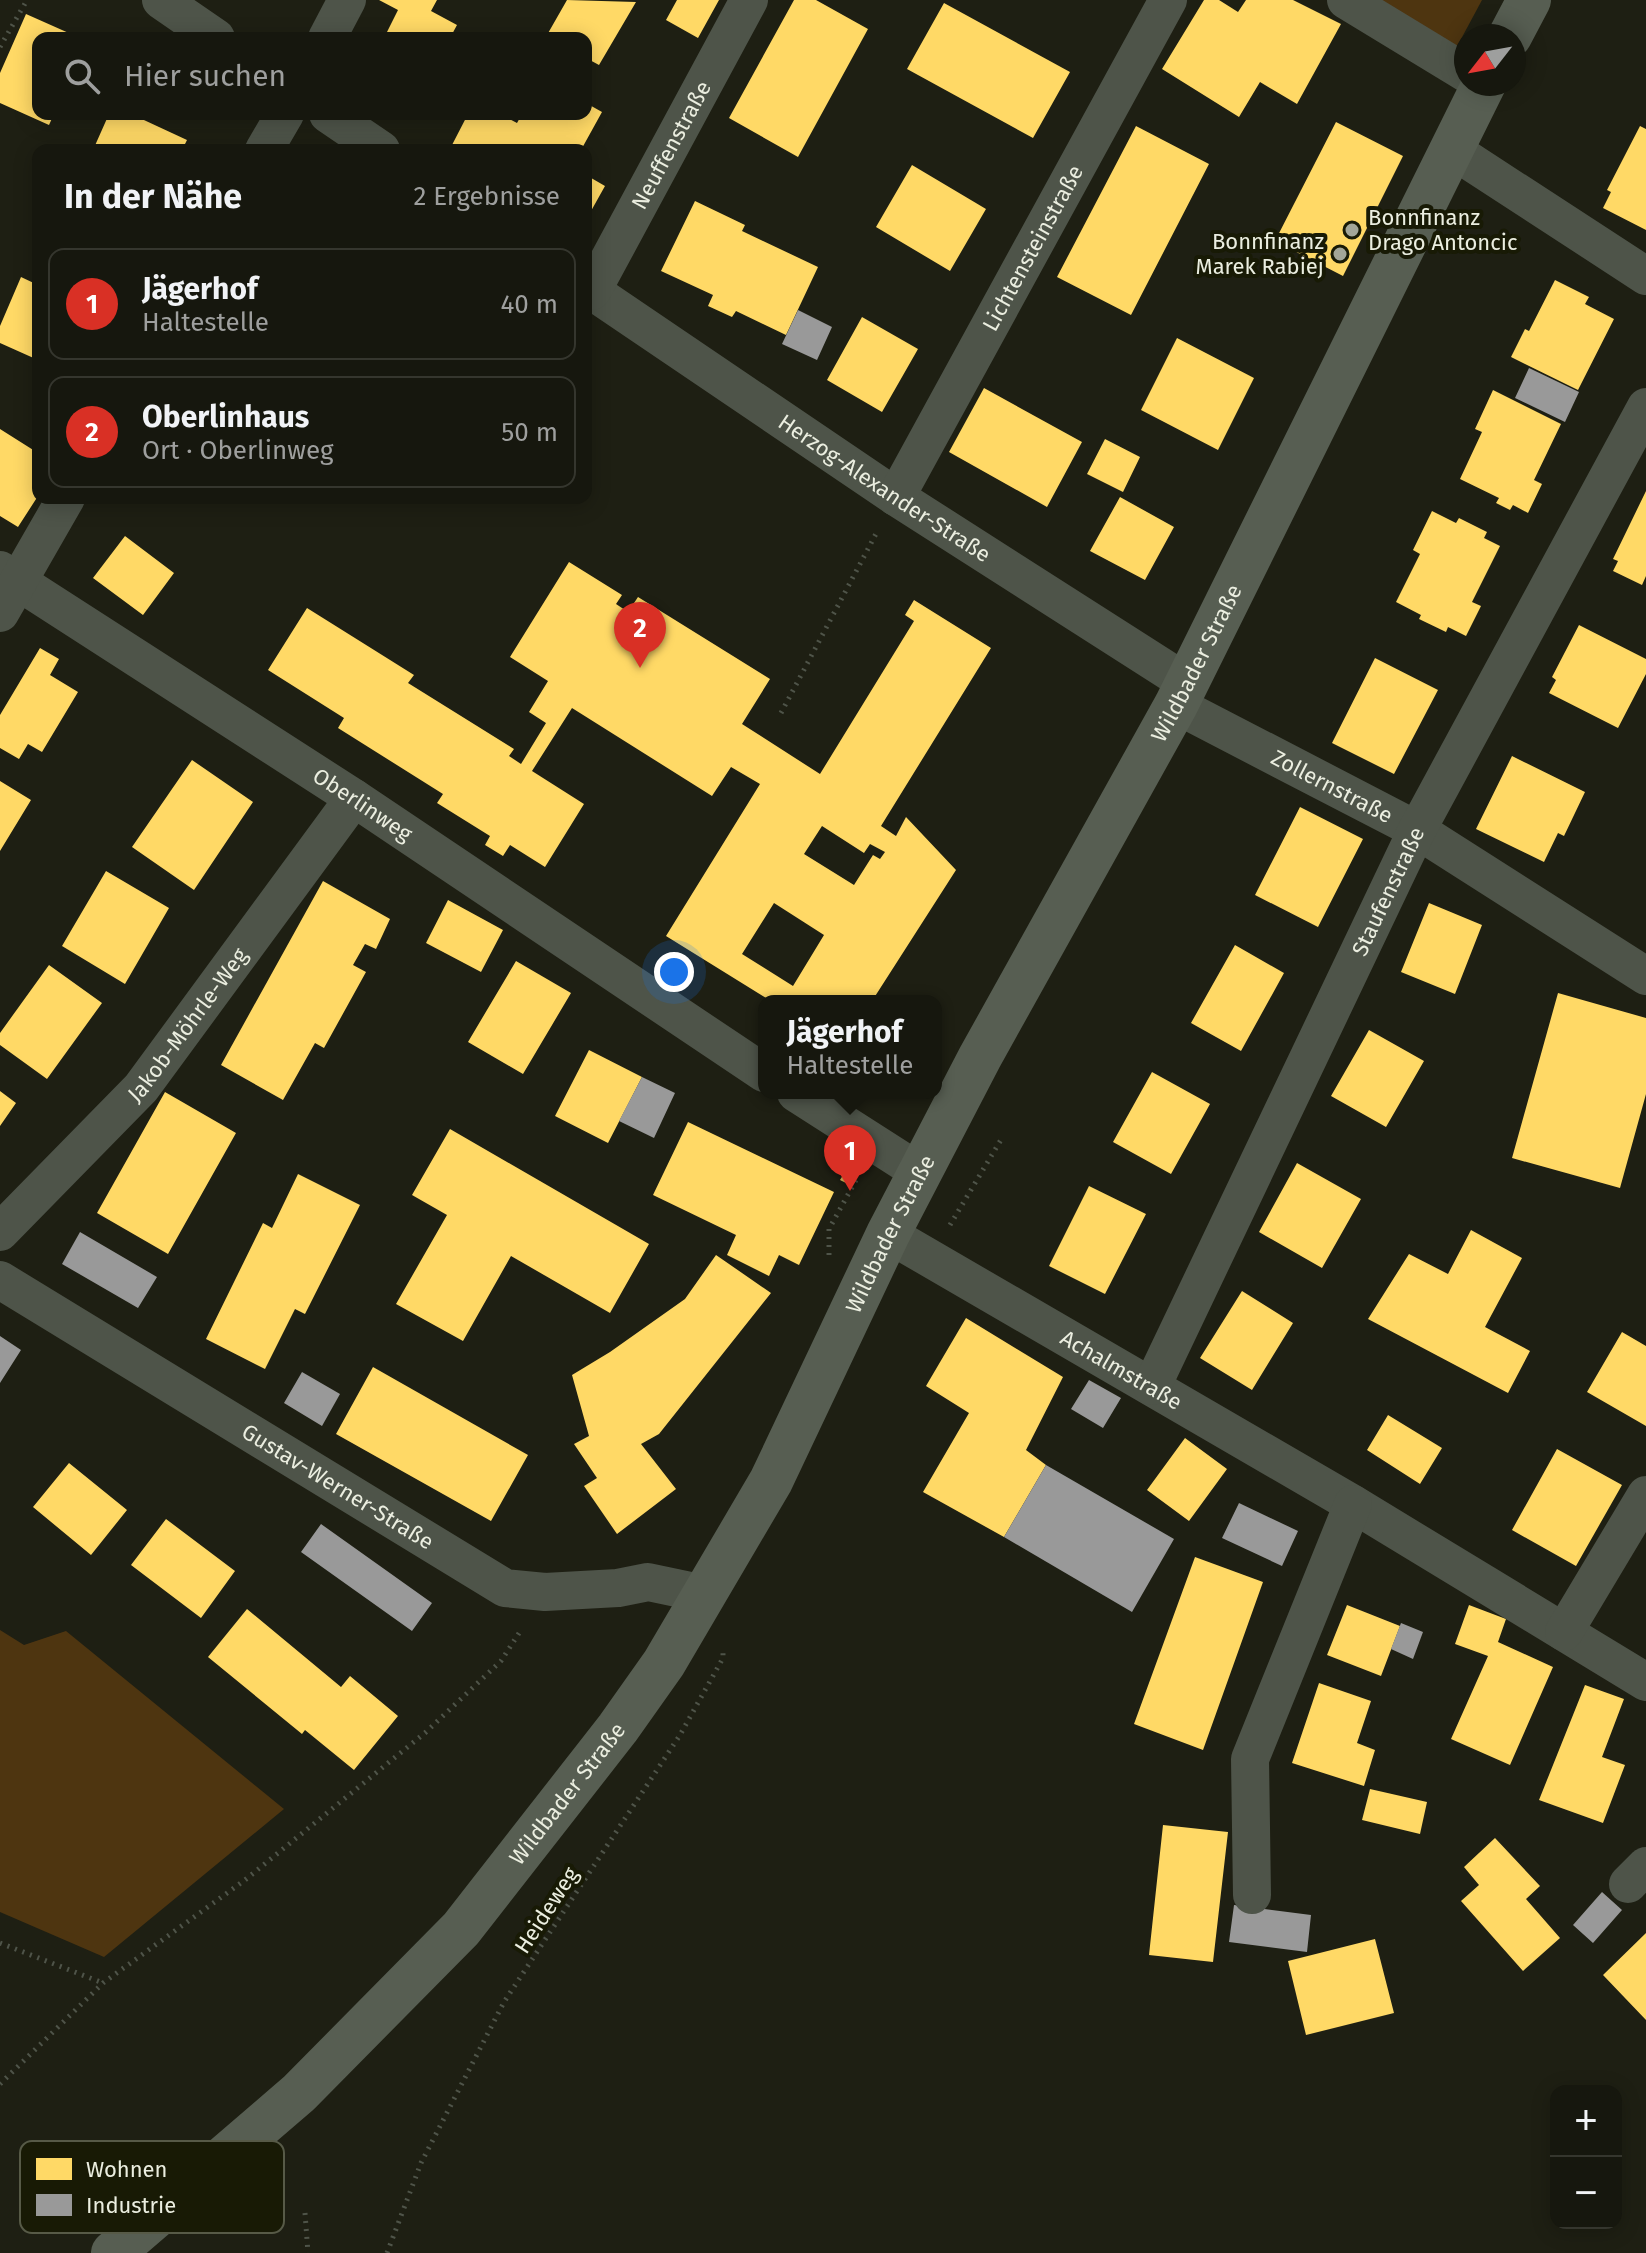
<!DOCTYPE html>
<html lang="de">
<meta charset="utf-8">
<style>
body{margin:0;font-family:"Fira Sans",sans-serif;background:#1f2017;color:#f1f3f6}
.controls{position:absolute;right:24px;bottom:24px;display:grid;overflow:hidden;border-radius:16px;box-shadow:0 4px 20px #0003}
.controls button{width:72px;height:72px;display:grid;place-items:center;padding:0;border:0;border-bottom:2px solid #35362e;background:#16170e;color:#f1f3f6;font:40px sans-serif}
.compass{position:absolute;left:1454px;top:24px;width:72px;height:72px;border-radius:50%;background:#16170e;box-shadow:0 4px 20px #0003;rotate:239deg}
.you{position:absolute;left:674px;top:972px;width:28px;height:28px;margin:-20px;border:6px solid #fff;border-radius:50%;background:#1a73e8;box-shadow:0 0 0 12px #1a73e833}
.badge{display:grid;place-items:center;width:52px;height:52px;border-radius:50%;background:#d93025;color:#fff;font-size:26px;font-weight:700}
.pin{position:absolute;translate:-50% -66px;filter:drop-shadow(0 2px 4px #0008)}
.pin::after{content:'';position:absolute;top:42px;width:28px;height:24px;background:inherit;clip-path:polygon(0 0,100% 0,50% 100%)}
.popup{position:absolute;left:758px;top:995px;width:184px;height:104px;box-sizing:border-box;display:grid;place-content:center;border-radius:16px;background:#16170e;filter:drop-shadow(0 2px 6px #0005);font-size:26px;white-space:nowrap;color:#9e9f9e}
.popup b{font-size:30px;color:#f1f3f6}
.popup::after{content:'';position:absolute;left:50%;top:100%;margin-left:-16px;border:16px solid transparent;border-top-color:#16170e}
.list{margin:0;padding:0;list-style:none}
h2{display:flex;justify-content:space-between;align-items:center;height:104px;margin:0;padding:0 32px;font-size:34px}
h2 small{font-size:26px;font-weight:400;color:#9e9f9e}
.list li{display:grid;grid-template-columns:52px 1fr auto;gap:24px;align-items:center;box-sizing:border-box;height:112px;margin:0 16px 16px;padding:0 16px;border:2px solid #35362e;border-radius:16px}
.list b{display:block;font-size:30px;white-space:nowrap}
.list p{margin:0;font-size:26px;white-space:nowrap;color:#9e9f9e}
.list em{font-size:26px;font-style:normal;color:#9e9f9e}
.icon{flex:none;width:44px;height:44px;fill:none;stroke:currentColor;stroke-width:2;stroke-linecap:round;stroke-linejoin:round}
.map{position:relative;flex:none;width:1646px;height:2253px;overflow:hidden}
.search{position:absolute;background:#16170e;box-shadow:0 4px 20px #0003;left:32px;top:32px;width:560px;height:88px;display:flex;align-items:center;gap:20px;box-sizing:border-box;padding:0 28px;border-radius:16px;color:#9e9f9e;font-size:30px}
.panel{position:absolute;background:#16170e;box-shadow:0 4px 20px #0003;left:32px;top:144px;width:560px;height:360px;border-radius:16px}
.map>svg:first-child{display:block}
.grass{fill:#4e3510}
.homes{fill:#ffd966;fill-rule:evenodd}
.industry{fill:#999}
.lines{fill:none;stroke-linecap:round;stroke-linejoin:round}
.path{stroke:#4f5449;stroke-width:5;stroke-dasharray:2 6;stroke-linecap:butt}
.minor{stroke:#4e5449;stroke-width:38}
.secondary{stroke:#575e52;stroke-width:44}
.poi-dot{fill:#a3a698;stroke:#181a05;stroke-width:3}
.labels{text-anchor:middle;stroke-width:8;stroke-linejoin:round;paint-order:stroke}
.street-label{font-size:22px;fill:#ebeee0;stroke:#181a05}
.poi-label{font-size:22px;fill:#ebeee0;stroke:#181a05;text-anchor:start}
.key{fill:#181a05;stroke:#575a47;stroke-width:2}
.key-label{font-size:22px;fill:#ebeee0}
</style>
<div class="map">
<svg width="1646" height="2253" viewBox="0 0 1646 2253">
<rect width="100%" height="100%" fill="#1e1f13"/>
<path class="grass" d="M1360,0H1482L1453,54Z
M0,1630L24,1645L66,1631L284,1809L104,1957L0,1912Z"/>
<path class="homes" d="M379,0H437L431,11L457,25L450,38H384L398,10Z
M567,0L636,2L599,65L586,58V38H553L547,35Z
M677,0H719L698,38L666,20Z
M794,0H816L868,29L798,157L729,118Z
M1204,0H1219L1238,12L1246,0H1293L1341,24L1297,104L1260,82L1239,117L1162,69Z
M944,3L1070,72L1033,138L907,69Z
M26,14L80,38H38V114H54L49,125L0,103V73Z
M586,103L602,112L581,150H461L452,145L468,114H500L517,123L522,114H586Z
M109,114H131L187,140L182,150H93Z
M1336,122L1403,156L1343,276L1275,241Z
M1136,126L1209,164L1131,315L1057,277Z
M1640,126L1646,129V230L1603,208L1611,192L1607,190Z
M912,165L986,209L950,271L876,227Z
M586,175L605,186L586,220Z
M695,201L745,225L742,231L818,267L786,335L736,311L732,317L708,306L713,295L661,271Z
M21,277L38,285V360L0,343V326Z
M1555,280L1589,297L1585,304L1614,319L1578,390L1511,357L1525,329L1529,331Z
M862,317L918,349L882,412L827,380Z
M1177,338L1254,378L1218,450L1141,410Z
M984,388L1082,442L1047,507L949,452Z
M1493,390L1561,424L1534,480L1542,484L1528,513L1513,505L1510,510L1496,503L1499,498L1460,479L1482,432L1475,429Z
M0,429L38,453V496L18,527L0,516Z
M1105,439L1140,457L1123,492L1087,474Z
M1646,491V576L1642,585L1613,571L1618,561L1613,559Z
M1120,497L1174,527L1145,580L1090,551Z
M1432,511L1456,523L1459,518L1487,532L1484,538L1500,546L1472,602L1481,606L1466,636L1448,627L1446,632L1419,619L1421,615L1396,602L1420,554L1413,550Z
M125,536L174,573L143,615L93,578Z
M569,562L622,595L616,604L628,612L638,597L770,679L742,724L820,774L914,621L905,615L914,600L991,648L881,826L896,836L906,817L956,870L872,1001H771L666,936L760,784L731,767L712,796L572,708L532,771L584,804L545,867L510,845L503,856L485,845L490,836L437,803L443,794L338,728L344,718L268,670L307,608L414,675L408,683L514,749L509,756L521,764L546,723L529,712L548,681L510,657ZM822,826L864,853L870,844L885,852L880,859L873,855L854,885L804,854ZM774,903L824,935L793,986L742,954Z
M1579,625L1646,659V674L1618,728L1549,693L1556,680L1552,677Z
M40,648L59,659L50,675L78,692L42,752L28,744L19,759L0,748V715Z
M1375,658L1438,690L1394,774L1332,743Z
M1512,756L1585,792L1564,836L1558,833L1544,862L1476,829Z
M192,760L253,802L194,890L132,847Z
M0,781L31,800L0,851Z
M1300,807L1363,839L1318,927L1255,895Z
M106,871L169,908L125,984L62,946Z
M323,881L390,919L376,949L365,944L353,965L366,972L324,1048L315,1043L283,1100L221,1065Z
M448,900L503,930L481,972L426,943Z
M1429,903L1482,925L1455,994L1401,972Z
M1235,945L1284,973L1241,1051L1191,1023Z
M516,961L571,993L523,1074L468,1042Z
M49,965L102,1003L47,1079L0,1045V1033Z
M1558,993L1646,1018V1094L1620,1188L1512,1158Z
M1369,1030L1424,1061L1386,1127L1331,1096Z
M589,1050L642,1077L608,1143L555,1116Z
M1152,1072L1210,1104L1171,1174L1113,1142Z
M0,1091L16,1103L0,1126Z
M165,1092L236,1133L168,1254L97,1213Z
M688,1122L834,1192L799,1265L779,1255L769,1276L727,1255L736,1235L653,1195Z
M450,1129L649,1244L610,1313L511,1256L463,1341L396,1304L447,1215L412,1195Z
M851,1162L860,1168L850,1185L840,1180Z
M1297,1163L1361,1199L1322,1268L1259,1232Z
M298,1174L360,1205L305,1314L295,1309L265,1369L206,1339L263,1223L272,1228Z
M1089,1186L1146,1214L1105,1294L1049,1266Z
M1471,1230L1522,1258L1485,1327L1530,1351L1508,1393L1368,1319L1409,1254L1448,1274Z
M716,1255L771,1293L659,1434L641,1444L676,1489L617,1534L584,1486L597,1478L574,1444L589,1436L572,1375L610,1352L685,1299Z
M1242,1291L1293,1323L1252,1390L1200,1358Z
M966,1318L1063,1377L1026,1450L1046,1465L1004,1537L923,1492L969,1413L926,1386Z
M1622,1332L1646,1346V1426L1587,1392Z
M373,1367L528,1455L491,1521L336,1434Z
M1388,1415L1442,1448L1420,1484L1367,1450Z
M1185,1438L1227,1469L1189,1521L1147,1490Z
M1557,1449L1622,1485L1576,1566L1512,1530Z
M69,1463L127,1510L91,1555L33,1507Z
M166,1519L235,1571L201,1618L131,1565Z
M1195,1557L1263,1582L1203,1750L1134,1724Z
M1347,1605L1400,1626L1381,1676L1327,1655Z
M1469,1605L1506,1619L1498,1642L1553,1667L1510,1765L1451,1739L1488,1656L1455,1644Z
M247,1609L341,1687L350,1676L398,1716L354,1770L305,1730L302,1734L208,1657Z
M1319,1683L1371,1701L1357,1743L1375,1750L1364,1786L1292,1763Z
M1585,1685L1624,1699L1602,1757L1625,1765L1603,1823L1539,1800Z
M1370,1789L1427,1802L1420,1834L1362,1820Z
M1163,1825L1228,1832L1213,1962L1149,1955Z
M1495,1838L1540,1886L1526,1899L1560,1938L1523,1971L1461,1901L1479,1885L1464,1867Z
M1646,1933V2020L1603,1975Z
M1375,1939L1394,2013L1306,2035L1288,1961Z"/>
<path class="industry" d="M798,310L832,327L817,360L782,344Z
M1529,368L1579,392L1565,422L1515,398Z
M642,1077L675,1093L654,1138L619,1121Z
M80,1232L157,1277L138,1308L62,1264Z
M0,1336L21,1350L0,1383Z
M302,1372L340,1394L322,1426L284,1403Z
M1089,1380L1121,1398L1103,1428L1071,1409Z
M1046,1465L1174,1539L1132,1612L1004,1537Z
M1239,1503L1298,1531L1282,1566L1222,1538Z
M321,1524L432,1603L412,1631L301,1552Z
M1401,1623L1423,1632L1413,1659L1391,1649Z
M1602,1892L1622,1910L1593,1943L1573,1925Z
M1234,1905L1311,1915L1307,1952L1229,1942Z"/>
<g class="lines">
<path class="path" d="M0,47L27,0
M781,713L878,530
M950,1225L1002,1138
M829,1255V1229L856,1180
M0,1943L103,1983
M0,2084L103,1983L245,1880L426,1732L501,1661L521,1630
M305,2213L308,2253
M387,2253L421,2163L504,2002L680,1735L723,1658V1649"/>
<g class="minor">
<path d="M161,0L216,38"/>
<path d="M1346,0L1466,73"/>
<path d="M327,38L347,0"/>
<path d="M328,114L381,150"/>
<path d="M1451,149L1646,276"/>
<path d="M264,150L285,114"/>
<path id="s1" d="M586,287L896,497L1187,683"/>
<path id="s2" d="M592,291L749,0"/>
<path id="s3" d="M896,497L1168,0"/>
<path id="s4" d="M0,570L354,798L764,1073"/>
<path d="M0,613L66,498"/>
<path id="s5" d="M1176,705L1417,830L1646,976"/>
<path d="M796,1093L921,1173"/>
<path id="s6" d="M0,1232L141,1088L354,798"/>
<path id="s7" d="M888,1234L1353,1504L1646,1682"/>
<path id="s8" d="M0,1280L505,1588L545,1592L618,1588L648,1582L686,1590L703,1598"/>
<path id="s9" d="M1152,1386L1417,830L1646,407"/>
<path d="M1564,1632L1646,1495"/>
<path d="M1628,1884L1646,1866"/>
<path d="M1252,1895L1250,1759L1353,1504"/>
</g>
<g class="secondary">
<path d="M1510,36L1529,0"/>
<path id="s10" d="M113,2253L299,2093L461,1929L618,1728L664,1663L771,1481L888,1234L980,1057L1176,705L1484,84"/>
</g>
</g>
<g class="poi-dot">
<circle cx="1352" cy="230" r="8"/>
<circle cx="1340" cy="254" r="8"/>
</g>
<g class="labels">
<g class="street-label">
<text dy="8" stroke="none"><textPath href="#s2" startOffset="166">Neuffenstraße</textPath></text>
<text dy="8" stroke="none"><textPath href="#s3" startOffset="284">Lichtensteinstraße</textPath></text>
<text dy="8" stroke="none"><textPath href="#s1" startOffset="360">Herzog-Alexander-Straße</textPath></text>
<text dy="8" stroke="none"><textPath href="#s10" startOffset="1944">Wildbader Straße</textPath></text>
<text dy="8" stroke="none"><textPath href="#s5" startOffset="176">Zollernstraße</textPath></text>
<text dy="8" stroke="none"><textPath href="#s4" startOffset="432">Oberlinweg</textPath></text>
<text dy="8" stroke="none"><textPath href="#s9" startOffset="548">Staufenstraße</textPath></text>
<text dy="8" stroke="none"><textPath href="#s6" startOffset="280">Jakob-Möhrle-Weg</textPath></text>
<text dy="8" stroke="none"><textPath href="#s10" startOffset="1296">Wildbader Straße</textPath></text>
<text dy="8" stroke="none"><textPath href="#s7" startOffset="270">Achalmstraße</textPath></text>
<text dy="8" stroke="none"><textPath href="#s8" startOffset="396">Gustav-Werner-Straße</textPath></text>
<text dy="8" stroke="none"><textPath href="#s10" startOffset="648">Wildbader Straße</textPath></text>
<text transform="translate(546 1910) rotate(-57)" y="8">Heideweg</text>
</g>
<g class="poi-label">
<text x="1368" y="225">Bonnfinanz<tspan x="1368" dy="25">Drago Antoncic</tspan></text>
<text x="1324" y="249" text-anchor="end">Bonnfinanz<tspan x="1324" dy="25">Marek Rabiej</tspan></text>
</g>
</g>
<rect x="20" y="2141" width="264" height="92" rx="12" class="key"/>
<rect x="36" y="2158" width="36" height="22" fill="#ffd966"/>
<rect x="36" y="2194" width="36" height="22" fill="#999"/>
<g class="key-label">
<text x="86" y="2177">Wohnen</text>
<text x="86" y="2213">Industrie</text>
</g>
</svg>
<div class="controls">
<button>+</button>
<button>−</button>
</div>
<svg class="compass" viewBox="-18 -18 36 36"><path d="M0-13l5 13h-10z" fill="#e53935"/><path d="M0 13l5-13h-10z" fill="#9e9f9e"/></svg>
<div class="you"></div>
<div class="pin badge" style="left:850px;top:1191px">1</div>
<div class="popup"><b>Jägerhof</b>Haltestelle</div>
<div class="pin badge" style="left:640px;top:668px">2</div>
<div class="search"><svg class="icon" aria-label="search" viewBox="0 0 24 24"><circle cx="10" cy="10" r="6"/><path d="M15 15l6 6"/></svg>Hier suchen</div>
<section class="panel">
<h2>In der Nähe<small>2 Ergebnisse</small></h2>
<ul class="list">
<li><span class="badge">1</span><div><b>Jägerhof</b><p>Haltestelle</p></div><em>40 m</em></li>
<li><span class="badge">2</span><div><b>Oberlinhaus</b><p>Ort · Oberlinweg</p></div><em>50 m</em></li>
</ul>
</section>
</div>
